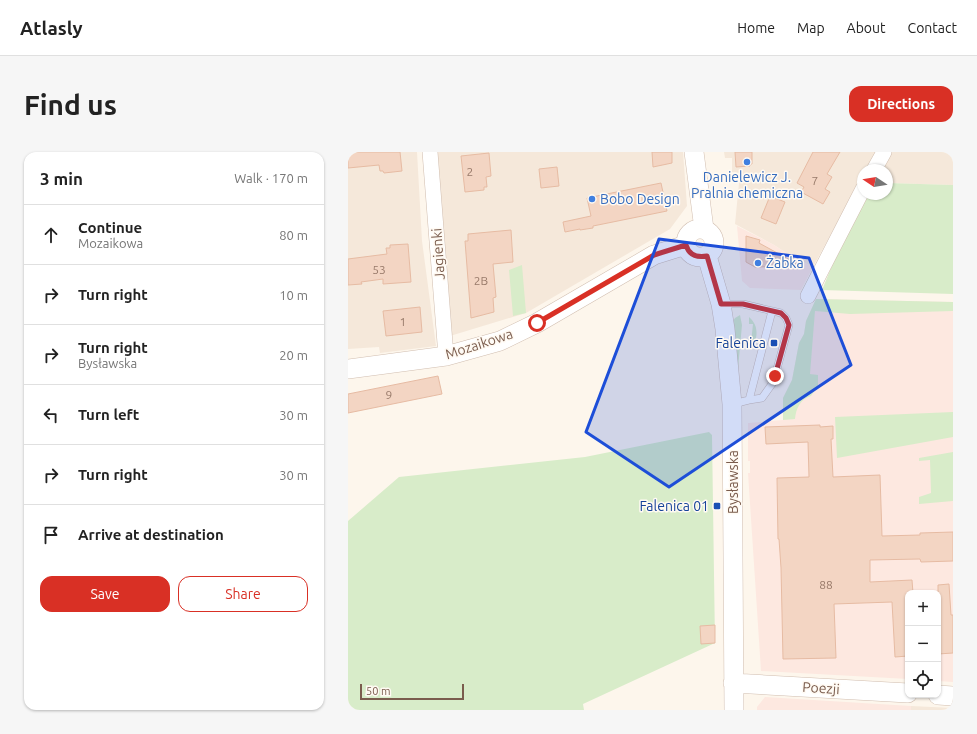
<!DOCTYPE html>
<meta charset="utf-8">
<style>
body{margin:0;font-family:Ubuntu,sans-serif;background:#f6f6f6;color:#222}
.controls{position:absolute;right:12px;bottom:12px;display:grid;overflow:hidden;border-radius:8px;box-shadow:0 1px 3px #0004}
.controls button{width:36px;height:36px;display:grid;place-items:center;padding:0;border:0;border-bottom:1px solid #e0e0e0;background:#fff;color:#222;font:20px sans-serif}
.compass{position:absolute;left:509px;top:12px;width:36px;height:36px;border-radius:50%;background:#fff;box-shadow:0 1px 3px #0004;rotate:282deg}
.scale{position:absolute;left:12px;bottom:10px;width:104px;box-sizing:border-box;padding-left:4px;border:2px solid #7a5c4d;border-top:0;font-size:11px;line-height:14px;white-space:nowrap;color:#7a5c4d;-webkit-text-stroke:3px #fffaf3;paint-order:stroke}
.stop{position:absolute;width:12px;height:12px;margin:-9px;border:3px solid #d93025;border-radius:50%;background:#fff}
.stop.end{background:#d93025;border-color:#fff;box-shadow:0 1px 4px #0008}
.list{margin:0;padding:0;list-style:none}
h2{display:flex;justify-content:space-between;align-items:center;height:52px;margin:0;padding:0 16px;font-size:17px}
h2 small{font-size:13px;font-weight:400;color:#767676}
.list li{display:grid;grid-template-columns:26px 1fr auto;gap:12px;align-items:center;box-sizing:border-box;height:60px;padding:0 16px;border-top:1px solid #e0e0e0}
.list b{display:block;font-size:15px;white-space:nowrap}
.list p{margin:0;font-size:13px;white-space:nowrap;color:#767676}
.list em{font-size:13px;font-style:normal;color:#767676}
.actions{display:flex;gap:8px;padding:12px 16px}
.actions a{flex:1;padding:9px 0;border:1px solid #d93025;border-radius:12px;text-align:center;font-size:14px;color:#d93025}
.actions .main{background:#d93025;color:#fff}
.icon{flex:none;width:22px;height:22px;fill:none;stroke:currentColor;stroke-width:2;stroke-linecap:round;stroke-linejoin:round}
.map{position:relative;flex:none;width:605px;height:558px;overflow:hidden;border-radius:12px}
header{display:flex;align-items:center;gap:24px;box-sizing:border-box;height:56px;padding:0 20px;background:#fff;border-bottom:1px solid #e0e0e0}
header strong{font-size:19px}
nav{display:flex;gap:22px;margin-inline-start:auto;font-size:14px}
.intro{display:flex;align-items:center;justify-content:space-between;box-sizing:border-box;height:96px;padding:0 24px}
h1{margin:0;font-size:28px}
.button{padding:10px 18px;border-radius:12px;background:#d93025;color:#fff;font-size:14px;font-weight:700}
main{display:flex;gap:24px;padding:0 24px}
aside{flex:1;background:#fff;border-radius:12px;box-shadow:0 1px 3px #0004}
.map>svg:first-child{display:block}
.residential{fill:#f5e8da}
.commercial{fill:#fde8e0}
.green{fill:#d8ecc9}
.building{fill:#f3d5c3;stroke:#e6bba3}
.lines{fill:none;stroke-linecap:round;stroke-linejoin:round}
.service-casing{stroke:#d1beb0;stroke-width:8}
.minor-casing{stroke:#d1beb0;stroke-width:16}
.tertiary-casing{stroke:#d1beb0;stroke-width:20}
.service{stroke:#fff;stroke-width:7}
.minor{stroke:#fff;stroke-width:15}
.tertiary{stroke:#fff;stroke-width:19}
.route{stroke:#d93025;stroke-width:5}
.marked{fill:#1d4ed8;fill-opacity:0.2;stroke:#1d4ed8;stroke-width:3;stroke-linejoin:round}
.shop-dot{fill:#3f7fe0;stroke:#fffaf3;stroke-width:1.5}
.transit-dot{fill:#1a4fb4;stroke:#fffaf3;stroke-width:1.5}
.labels{text-anchor:middle;stroke-width:3;stroke-linejoin:round;paint-order:stroke}
.number-label{font-size:12px;fill:#987a6a}
.shop-label{font-size:14px;fill:#366cbe;stroke:#fffaf3;text-anchor:start}
.street-label{font-size:14px;fill:#7a5c4d;stroke:#fffaf3}
.transit-label{font-size:14px;fill:#164399;stroke:#fffaf3;text-anchor:end}
</style>
<header>
<strong>Atlasly</strong>
<nav><a>Home</a><a>Map</a><a>About</a><a>Contact</a></nav>
</header>
<div class="intro"><h1>Find us</h1><a class="button">Directions</a></div>
<main>
<aside>
<h2>3 min<small>Walk · 170 m</small></h2>
<ul class="list">
<li><svg class="icon" aria-label="ahead" viewBox="0 0 24 24"><path d="M12 20V5M6 11l6-6 6 6"/></svg><div><b>Continue</b><p>Mozaikowa</p></div><em>80 m</em></li>
<li><svg class="icon" aria-label="right" viewBox="0 0 24 24"><path d="M7 20v-9h11M14 6l5 5-5 5"/></svg><div><b>Turn right</b></div><em>10 m</em></li>
<li><svg class="icon" aria-label="right" viewBox="0 0 24 24"><path d="M7 20v-9h11M14 6l5 5-5 5"/></svg><div><b>Turn right</b><p>Bysławska</p></div><em>20 m</em></li>
<li><svg class="icon" aria-label="left" viewBox="0 0 24 24"><path d="M17 20v-9H6M10 6l-5 5 5 5"/></svg><div><b>Turn left</b></div><em>30 m</em></li>
<li><svg class="icon" aria-label="right" viewBox="0 0 24 24"><path d="M7 20v-9h11M14 6l5 5-5 5"/></svg><div><b>Turn right</b></div><em>30 m</em></li>
<li><svg class="icon" aria-label="arrive" viewBox="0 0 24 24"><path d="M6 21V4h12l-3 4 3 4H6"/></svg><div><b>Arrive at destination</b></div></li>
</ul>
<div class="actions"><a class="main">Save</a><a>Share</a></div>
</aside>
<div class="map">
<svg width="605" height="558" viewBox="0 0 605 558">
<rect width="100%" height="100%" fill="#fdf6ec"/>
<path class="residential" d="M0,0H69L74,89L88,194L32,201L31,195L0,197Z
M88,0H335L339,54L322,77L178,161L102,184Z
M376,0H529L518,18H515V23L465,115L443,104L426,93L387,72L392,21L384,20V6H377Z
M540,0H605V33L539,31V18H530Z
M563,554L605,556V558H563Z"/>
<path class="commercial" d="M389,74L426,93L443,104L465,115L453,138L402,136L394,129Z
M468,147L605,150V530L590,529V441H560V527L413,519L400,321H402V309H400V271L435,268V246L444,228L451,191L456,182L458,169Z
M417,545L563,554V558H409V555Z"/>
<path class="green" d="M539,31L605,33V142L474,138L488,104L518,42H539Z
M174,113L178,161L165,164L161,118Z
M468,147L605,150V159L502,162L467,159L462,222L470,223V234L463,244C452,247 448,257 447,267L435,268V246L444,228L451,191L456,182L458,169Z
M392,163L394,173L390,217H388L385,169L387,166Z
M401,165C409,172 410,180 407,190H403L405,172H401Z
M605,260V285L489,306L487,265Z
M361,280L364,283L367,491L235,552L236,558H0V369L51,325L237,305Z
M605,300V349L571,352V345L583,341L582,308L571,309V306Z"/>
<path class="building" d="M0,0H52L54,19L36,21L35,19H32L31,13L0,16Z
M304,0H324V11L305,15Z
M387,0H404V12H402V14L388,15Z
M465,0H492L479,22L484,25L477,37L482,40L475,52L453,40L456,35L449,31Z
M141,1L143,24L138,25L139,35H136V38L117,40L113,4Z
M209,15L211,34L193,36L191,17Z
M313,31L319,59L245,74V76L232,78V77L217,80L215,70L243,64L239,46Z
M422,44L437,50L428,72L413,66Z
M163,78L165,110L145,112L148,145L145,146L146,160L123,166L117,89H120V82Z
M398,84L412,88L411,91L453,114L407,115L398,110Z
M60,92L63,130L35,132V127L13,130L14,132L0,133V107L39,102L38,96H42V93Z
M72,155L74,180L38,184L35,159Z
M90,224L94,242L0,261V242Z
M472,273V275L485,274V287H483L485,325L532,323L534,384L572,383V381L605,380V409L573,410L572,407L522,408V430L564,428L565,441H560V504L547,505L544,450L486,452L488,506L435,507L433,416L431,387H430L429,326L461,325L460,290L418,292L417,275Z
M601,432L603,463H605V501L590,502V433Z
M367,473V491L353,492L352,474Z"/>
<g class="lines">
<g class="service-casing">
<path id="service" d="M373,152H395L433,161L438,166L441,173L427,224L424,232L414,246L401,248L385,252
M401,248L424,159"/>
</g>
<g class="minor-casing">
<path id="minor" d="M82,0L98,204
M526,18L536,0
M460,144L515,37"/>
</g>
<g class="tertiary-casing">
<path id="tertiary" d="M346,0L356,77
M338 91a14 14 0 1 1 28 0a14 14 0 1 1-28 0Z
M359,104L373,152L377,177L384,252L386,558
M0,217L98,204L152,189L189,171L306,103L338,93
M385,531L560,541
M590,543L605,544"/>
</g>
<use href="#service" class="service"/>
<use href="#minor" class="minor"/>
<use href="#tertiary" class="tertiary"/>
</g>
<g class="lines">
<path class="route" d="M189,171L306,103L338,93C341,103 348,106 359,104L373,152H395L433,161L438,166L441,173L427,224"/>
</g>
<path class="marked" d="M311,87L461,106L503,213L321,335L238,280Z"/>
<g class="shop-dot">
<circle cx="399" cy="10" r="4"/>
<circle cx="244" cy="47" r="4"/>
<circle cx="410" cy="111" r="4"/>
</g>
<g class="transit-dot">
<rect x="422" y="187" width="8" height="8" rx="2"/>
<rect x="365" y="350" width="8" height="8" rx="2"/>
</g>
<g class="labels">
<g class="number-label">
<text x="122" y="24">2</text>
<text x="467" y="33">7</text>
<text x="31" y="122">53</text>
<text x="133" y="133">2B</text>
<text x="55" y="174">1</text>
<text x="41" y="247">9</text>
<text x="478" y="437">88</text>
</g>
<g class="shop-label">
<text x="399" y="30" text-anchor="middle">Danielewicz J.<tspan x="399" dy="16">Pralnia chemiczna</tspan></text>
<text x="252" y="52">Bobo Design</text>
<text x="418" y="116">Żabka</text>
</g>
<g class="street-label">
<text transform="translate(90 102) rotate(-94)" y="5">Jagienki</text>
<text transform="translate(131 192) rotate(-18)" y="5">Mozaikowa</text>
<text transform="translate(385 330) rotate(-90)" y="5">Bysławska</text>
<text transform="translate(473 536) rotate(4)" y="5">Poezji</text>
</g>
<g class="transit-label">
<text x="418" y="196">Falenica</text>
<text x="361" y="359">Falenica 01</text>
</g>
</g>
</svg>
<div class="controls">
<button>+</button>
<button>−</button>
<button><svg class="icon" aria-label="locate" viewBox="0 0 24 24"><circle cx="12" cy="12" r="6"/><path d="M12 2v4M12 18v4M2 12h4M18 12h4"/></svg></button>
</div>
<svg class="compass" viewBox="-18 -18 36 36"><path d="M0-13l5 13h-10z" fill="#e53935"/><path d="M0 13l5-13h-10z" fill="#767676"/></svg>
<div class="scale">50 m</div>
<div class="stop" style="left:189px;top:171px"></div>
<div class="stop end" style="left:427px;top:224px"></div>
</div>
</main>
